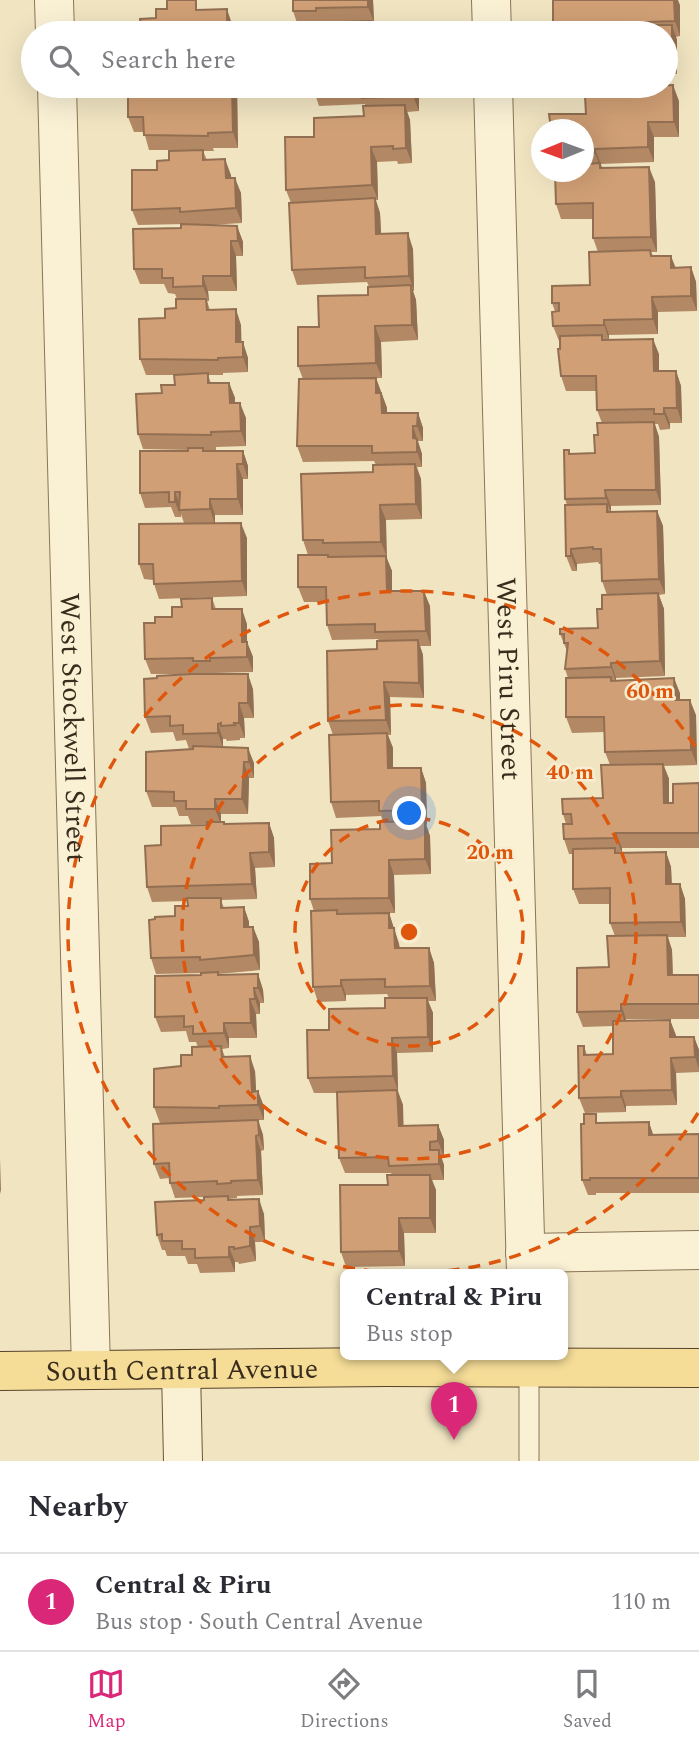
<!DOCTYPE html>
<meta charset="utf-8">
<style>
body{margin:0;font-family:Spectral,serif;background:#f7f7f7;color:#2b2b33}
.compass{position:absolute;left:531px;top:119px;width:63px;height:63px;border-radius:50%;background:#fff;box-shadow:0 7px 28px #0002;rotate:269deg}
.you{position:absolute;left:410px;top:814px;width:24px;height:24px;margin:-18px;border:5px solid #fff;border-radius:50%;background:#1a73e8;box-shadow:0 0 0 10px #1a73e833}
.badge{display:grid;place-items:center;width:46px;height:46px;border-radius:50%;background:#db2777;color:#fff;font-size:23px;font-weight:700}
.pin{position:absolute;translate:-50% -58px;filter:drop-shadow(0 2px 4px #0008)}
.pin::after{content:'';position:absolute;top:37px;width:24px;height:21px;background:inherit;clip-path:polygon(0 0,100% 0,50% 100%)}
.popup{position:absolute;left:340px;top:1269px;width:228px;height:91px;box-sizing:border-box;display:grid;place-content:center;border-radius:10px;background:#fff;filter:drop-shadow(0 2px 5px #0005);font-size:23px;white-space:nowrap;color:#7c7c81}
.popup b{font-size:26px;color:#2b2b33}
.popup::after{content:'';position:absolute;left:50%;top:100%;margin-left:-14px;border:14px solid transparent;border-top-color:#fff}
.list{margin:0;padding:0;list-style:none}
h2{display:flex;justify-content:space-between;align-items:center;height:91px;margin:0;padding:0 28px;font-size:30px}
h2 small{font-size:23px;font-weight:400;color:#7c7c81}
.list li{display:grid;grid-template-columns:46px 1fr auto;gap:21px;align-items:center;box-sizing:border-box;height:98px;padding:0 28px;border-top:2px solid #e1e1e2}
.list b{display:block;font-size:26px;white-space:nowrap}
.list p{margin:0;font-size:23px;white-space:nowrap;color:#7c7c81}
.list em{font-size:23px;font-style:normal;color:#7c7c81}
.icon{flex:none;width:38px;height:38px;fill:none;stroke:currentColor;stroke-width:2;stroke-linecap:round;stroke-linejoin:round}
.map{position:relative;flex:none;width:699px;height:1461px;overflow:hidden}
.search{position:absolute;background:#fff;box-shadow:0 7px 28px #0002;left:21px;right:21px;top:21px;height:77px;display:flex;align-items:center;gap:18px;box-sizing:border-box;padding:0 24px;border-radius:38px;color:#7c7c81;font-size:26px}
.sheet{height:189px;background:#fff}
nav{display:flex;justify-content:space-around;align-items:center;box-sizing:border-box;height:98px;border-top:2px solid #e1e1e2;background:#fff;font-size:19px;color:#7c7c81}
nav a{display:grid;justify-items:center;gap:4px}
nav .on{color:#db2777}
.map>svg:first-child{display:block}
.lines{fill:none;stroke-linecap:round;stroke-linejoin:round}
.lane-casing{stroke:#8a7558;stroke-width:21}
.street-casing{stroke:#8a7558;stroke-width:40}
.secondary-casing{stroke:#6c563b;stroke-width:40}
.primary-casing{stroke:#58432c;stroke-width:40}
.lane{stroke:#faf1d5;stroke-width:19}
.street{stroke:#faf1d5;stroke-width:38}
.secondary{stroke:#faf1d5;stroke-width:38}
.primary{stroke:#f5dc97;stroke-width:38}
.wall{fill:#b38965}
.shaded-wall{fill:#926f52}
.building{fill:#d09f75;stroke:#926f52;stroke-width:2}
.ring{fill:none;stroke:#df570d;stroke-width:3.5;stroke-dasharray:12 9}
.labels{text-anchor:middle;stroke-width:5;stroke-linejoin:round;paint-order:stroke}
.street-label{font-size:28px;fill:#392c1d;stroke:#f7eed1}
.centre{fill:#df570d;stroke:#f7eed1;stroke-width:3.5}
.ring-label{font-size:21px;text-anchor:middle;font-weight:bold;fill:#df570d;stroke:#f7eed1;stroke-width:5;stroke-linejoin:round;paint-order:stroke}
</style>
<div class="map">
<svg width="699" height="1461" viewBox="0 0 699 1461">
<rect width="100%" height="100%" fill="#f0e4c1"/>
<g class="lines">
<g class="lane-casing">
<path id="lane" d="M529,1369V1461"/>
</g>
<g class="street-casing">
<g id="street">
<path d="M54,0L55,33"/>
<path d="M491,0L492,33"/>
<path id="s1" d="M57,86L91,1370"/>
<path id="s2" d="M493,86L526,1274"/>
<path d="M525,1253L699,1250"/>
</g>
</g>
<g class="secondary-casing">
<path id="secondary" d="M181,1370L183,1461"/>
</g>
<g class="primary-casing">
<g id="primary">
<path id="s3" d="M0,1371L386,1367L699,1368"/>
</g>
</g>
<use href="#lane" class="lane"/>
<use href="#street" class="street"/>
<use href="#secondary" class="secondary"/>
<use href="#primary" class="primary"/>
</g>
<path class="wall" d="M293,0H373L374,22H372L376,33L311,26H298L293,11Z
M553,0L680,5V36L676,37L677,40V74H666V33Z
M314,86H418V87H416L419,96V111L407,112L410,120L412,163L398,164L397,161L377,162L378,200H376L380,213L381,234L413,249L414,291H413L416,300L418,340L381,342L382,378H376L387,408V413H418L423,428V441H418L422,454V467H417L421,479L422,519L386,520V557L392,571V591L430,606L431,646H420L423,655L424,698L390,697L391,735H388L393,748V768H421L426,783L427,825H426L430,836L431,874L394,875L395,913H389L399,944L400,948H429L434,963L436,1001H428L433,1013V1052L397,1053L398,1091L403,1105V1126L438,1125L444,1140V1157H441L444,1165V1180H432L436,1190V1233H404L405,1266L346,1267L341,1252L388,1185L392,1175L391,1173H345L339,1158L337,1093H314L308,1078L329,1030L385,1008L389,998L387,994L346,995V1001L318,1002L313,987L314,911L310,899L332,863L380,829L383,821L381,816L336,818L331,802L333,735L328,721L377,649L379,641L378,639L332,640L327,625L326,602H304L298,587L308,555L303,540L373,472L376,465L374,461L303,462L297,446L303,379L298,366L319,327L368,295L369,287L367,282L297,285L292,270L291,203L286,190L314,137L364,116L365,106V104L319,106L314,91Z
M649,86L679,101V137H654V162L600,164L602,168L655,182L657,252H651L653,256L675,268L691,267L696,282L697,311L658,312V334L609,335V340L659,354V371H676L681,386L682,423H670V429L660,430L658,424H655L659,437L661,505L611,506V512L657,511L663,526L665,594L659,595L664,609L665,676L616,678V681L680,693V700L696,715L697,765L664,766L669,779V803H673L699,783V848H622V852H666L671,867L672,884H680L685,899L686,937H668L672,950L673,975H699V1019H626V1021L670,1020L676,1037H694L699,1050V1072L676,1073L677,1105L626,1106V1112L585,1113L579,1098L584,1046L587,1055L613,1054V1026L583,1027L577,1012L609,967L615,936L610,923V904H579L573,889V854H569L564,839L566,824L563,814L603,798L610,765L605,752V732L572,733L566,717L568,678L565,669L567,651L560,634L598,628L602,609L607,595L602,581V564H599L598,562L577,564V571H572L566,556L567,505L565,499L570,454L595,453L602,423L597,410V391H566L561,376L560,341H559L553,326L555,311L552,303L590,285L598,252L593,238V219H561L556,204L584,172V130H552L549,114H586L590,96Z
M237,88L238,148H213L214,151H203L207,160L231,175V178L241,193L242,223L210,225L237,226L243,242V256H236L237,291H208L209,301H207L210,310L241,325V342L248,358V372L223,373V375H208L211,383H229L235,398V403L246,418V446L216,447V450H204L205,451H243L248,466V479H243V515H215V523L247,538V596L159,599L154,584L153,580L144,579L139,564L184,523L181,514V517H175L171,507L145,508L140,493L188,451V450L143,449L138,434L162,393L175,385L174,375H146L140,359L165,318L176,308L177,299L175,294L168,293L164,284H140L134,269L185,224L138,225L132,210L157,170L169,160L198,150H149L144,132H134L128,117Z
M212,598L216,609L247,624V642L253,657V672L215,673V674L253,689L254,718H244L245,738H240V740L227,741L226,739H223V747L254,763V778H249L248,814H221V822L225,824L269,823L274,838L275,867L255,868L257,899L221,900L224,908L244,907L249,922V927H253L259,942L260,970L218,974L219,975L258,974L263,990L264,1003H260V1014H256L257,1038H229V1048L222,1049L225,1057L255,1071L256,1092L258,1091L264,1107V1120H258L263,1135L264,1150L261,1151L263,1195L237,1196V1198L229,1199L264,1214L265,1242H255L256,1261L239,1264L238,1262H235V1272L200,1273L197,1264H188L185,1256H167L165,1250H162L157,1235L204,1200V1197L175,1198L170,1183L169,1178L160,1179L154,1164L188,1123H160L154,1107L181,1066L198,1047L196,1042H189L186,1031L161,1032L155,1017L204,973L156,974L151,958L175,916L188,906V901L152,902L147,887L161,845L207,824H191L188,816H179L176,807H152L146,791L189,749L186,740L176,741L173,732L151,733L145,717L157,678L197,674H151L145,659L155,623L172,617L182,607Z
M599,1123L653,1135L699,1134V1193H596V1195H588L582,1180L584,1124Z"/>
<path class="shaded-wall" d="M368,0H373L374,22L368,7Z
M674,0H678L680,5V36L675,21Z
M227,9L232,24V33H227Z
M372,21L376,33H372Z
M672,25L677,40V74L672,59Z
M673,85L679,101V137L674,122Z
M232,86H236L237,88L238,148L233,132Z
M413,86H415L419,96V111L413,96Z
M405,105L410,120L412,163L406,148Z
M648,122L654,137V162L648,147Z
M371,147L377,162L378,200L372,185Z
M595,149L606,178V183L595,153Z
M225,159L231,175L232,193L226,178Z
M649,167L655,182L657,252L651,237Z
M235,178L241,193L242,223L236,208Z
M375,198L380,213L382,250L376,234Z
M237,226L243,242V256L238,241Z
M408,233L413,249L414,291L409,276Z
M231,241L236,256L237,291L231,276Z
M671,256L677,271L671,268Z
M691,267L696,282L697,311L691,296Z
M203,276L208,291L209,301L203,286Z
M411,285L416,300L418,340L412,325Z
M652,297L658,312V334L653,319Z
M236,309L241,325L242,358L236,342Z
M604,320L609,335V340L604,325Z
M375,326L381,342L382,378L376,363Z
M653,339L659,354V387L654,371Z
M243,342L248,358V372L243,357Z
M676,371L681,386L682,423L677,408Z
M376,378L387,408V429L376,393Z
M229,383L235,398V418L230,403Z
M240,403L246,418V446L241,431Z
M664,408L670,423V429L664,414Z
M418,413L423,428V441L417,426Z
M654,422L659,437L661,505L656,490Z
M413,426L422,454V467L413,438Z
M243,451L248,466V479L243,464Z
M237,464L243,479V515L238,499Z
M415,464L421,479L422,519L416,504Z
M605,490L611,506V513L606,498Z
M175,492L181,507L179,510L181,517L175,502Z
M210,499L215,515V525L210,509Z
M380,505L386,520L387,557L381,542Z
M657,511L663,526L665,594L659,579Z
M241,523L247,538V596L242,581Z
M571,549L577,564V571L571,556Z
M386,556L392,571V607L387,591Z
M424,591L430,606L431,646L426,631Z
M658,593L664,609L665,676L660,661Z
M242,609L247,624V642L253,657V672L242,642Z
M418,640L423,655L424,698L419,683Z
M611,663L616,678V682L611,667Z
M248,674L253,689L254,718L248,703Z
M674,678L680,693V715L675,700Z
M384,682L390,697L391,735L386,720Z
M690,700L696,715L697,765L691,750Z
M239,703L244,718L245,738L239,723Z
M218,724L223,739V748L218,733Z
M387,733L393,748V783L388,768Z
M248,748L254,763V778L249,762Z
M244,762L249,778L248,814L242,799Z
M663,764L669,779V819L664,803Z
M421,768L426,783L427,825L422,810Z
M215,799L221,814V824L215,809Z
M425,821L430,836L431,874L425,859Z
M269,823L274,838L275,867L269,852Z
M616,833L622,848V853L616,838Z
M666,852L671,867L672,899L666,884Z
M250,853L255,868L257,899L252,884Z
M389,860L394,875L395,913L389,898Z
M680,884L685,899L686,937L681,922Z
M244,907L249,922V942L244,927Z
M389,913L399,944L400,963L389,928Z
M253,927L259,942L260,970L254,955Z
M667,935L672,950L673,990L668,975Z
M429,948L434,963L436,1001L430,986Z
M258,974L263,990L264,1003L258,988Z
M341,980L346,995V1001L341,986Z
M254,988L260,1003V1014L255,999Z
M427,998L433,1013V1052L428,1037Z
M250,999L256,1014L257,1038L251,1023Z
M621,1004L626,1019V1026L621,1011Z
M670,1020L676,1035V1052L670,1037Z
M224,1023L229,1038V1048L224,1033Z
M694,1037L699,1050V1069L695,1057Z
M392,1038L397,1053L398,1091L393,1076Z
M250,1056L255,1071L257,1107L252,1092Z
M671,1058L676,1073L677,1105L672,1090Z
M397,1090L403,1105L404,1141L399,1126Z
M258,1091L264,1107V1120L258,1105Z
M621,1091L626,1106V1112L621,1097Z
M258,1120L263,1135L264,1150L259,1135Z
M649,1122L654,1137L649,1135Z
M438,1125L444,1140V1157L438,1141Z
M256,1136L261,1151L263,1195L258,1180Z
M439,1150L444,1165V1180L439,1164Z
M0,1158L1,1194L0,1190Z
M430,1175L436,1190V1233L430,1218Z
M259,1199L264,1214L265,1242L260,1226Z
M399,1218L404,1233L405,1266L399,1251Z
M250,1227L255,1242L256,1261L250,1246Z
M229,1247L235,1262V1272L229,1257Z"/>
<path class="building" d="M167,0H196V10L227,9V33H129V27H141L140,19L156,18V9H167Z
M293,0H368V7L316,8V11H293Z
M553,0H674L675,21L646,22V25H672V59H666V33H553Z
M372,21V33H312L311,23Z
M673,85L674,122H648V147L595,149V153L584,154V130H555V128L551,129L549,114H586L585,96H590L589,86H647Z
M128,86H232L233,132L208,133V136L144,135L143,117H128Z
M314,86H413V96L362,98V89L314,91Z
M405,105L406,148L393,149V146L371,147L372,185L286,190L285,137H314V118L364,116L363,106Z
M203,150V160L225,159L226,178H235L236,208L180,212V208L132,210V170H157V161L169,160V151Z
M600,163V168L649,167L651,237L593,238V203L556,204L555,172H584V164Z
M375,198L376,234L408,233L409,276L365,278V267L292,270L289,203Z
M181,224L237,226L238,241H231V276H203V286L173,287V278H162V269H134L133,229L181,228Z
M650,250L651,256H671V268L691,267V296L652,297L653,319L604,320V325L553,326L552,312L559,311V303H552V286L590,285L589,252Z
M411,285L412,325L375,326L376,363L298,366V327H319L318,296L368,295V287Z
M176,299H206L207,310L236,309V342H243V357L218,358V360L140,359L139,319L165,318V309L176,308Z
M602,335V340L653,339L654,371H676L677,408H664V414H654V409L597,410L596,376H561L558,349H560V336Z
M208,373V383H229L230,403H240L241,431L211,432V435L138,434L136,394L162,393L161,385H175L174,375Z
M376,378V393H381L382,413H418L417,426H413V438L417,439V452L372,453V446H297L299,379Z
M654,422L656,490H605L606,498L565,499L564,450H569V454L595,453L594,435H598L597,423Z
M188,448H203V451H243V464H237L238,499H210V509L179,510L180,492H175V502H169V492L140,493V451H188Z
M415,464L416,504L380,505L381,542L323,543V540H303L301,474L373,472V465Z
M607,504V512L657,511L659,579L602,581L601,549H593V547L571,549V556H566L565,505Z
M241,523L242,581L154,584L153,564H139V524Z
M298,555H328V557L386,556L387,591H424L426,631L375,632V624L327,625L326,587H298Z
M658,593L660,661L611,663V667L565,669L568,643H564V634H560V629L598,628L597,609H602V595Z
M212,598V609H242V642H247V657L210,658V661H193V658L145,659L144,623H155V617H172V607H182L181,599Z
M418,640L419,683L384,682L386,720L328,721L327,651L377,649V641Z
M192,674H248V703H239V723H234L235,725L221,726V723L218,724V733L183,734V725L170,726V716L145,717L144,679L157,678V676Z
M611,677V681L674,678L675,700H690L691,750L605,752L604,717H566V678Z
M387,733L388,768H421L422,810L379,811V801L331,802L329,735Z
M193,746L248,748L249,762H244L242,799H215V809H186V801H174V792L146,791V752L193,749Z
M663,764L664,803H673V784L699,783V833H616V838L564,839L563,824H572L571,814H563L562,799L603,798L601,765Z
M425,821V859L389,860V898L310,899V864L332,863L331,830L380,829V822Z
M207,822H224V824L269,823V852L250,853L252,884L147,887L145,846L161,845V826L207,825Z
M615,848V853L666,852V884H680L681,922L610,923V888L573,889V849Z
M187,898H221V908L244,907V927H253L254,955L200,960V957L151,958L149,920L155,919V917L175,916V906H188Z
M337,910V914L389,913V928H394L395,948H429L430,986L385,987V979L341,980V986L313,987L311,911Z
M667,935L668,975H699V1004H621V1011L577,1012V968L609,967L607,936Z
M218,972V975L258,974V988H254L255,999H250L251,1023H224V1033L193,1034V1026L184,1027V1016L155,1017V976L201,975V973Z
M385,998H427L428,1037L392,1038L393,1076L308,1078L307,1030H329V1009L385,1008Z
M670,1020V1037H694L695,1057L671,1058L672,1090L621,1091V1097L579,1098L578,1046H584V1055L613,1054V1021Z
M221,1046L222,1057L250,1056L252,1092L258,1091V1105L219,1106V1108L154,1107V1069L181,1066V1055H192V1047Z
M397,1090L399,1126L438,1125V1141L430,1142V1150H439V1164L389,1166L388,1157L339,1158L337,1092Z
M584,1114H596V1123L649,1122V1135L699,1134V1178H590V1180H582L581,1124H584Z
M258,1120L259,1135L256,1136L258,1180L231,1181V1183L217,1184V1181L170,1183L169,1163L154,1164L153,1124Z
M387,1175H430V1218H399V1251L341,1252L340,1185H388Z
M228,1196V1200L259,1199L260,1226L250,1227V1246L234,1249V1247H229V1257L195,1258V1249H182V1241H162V1234L157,1235L155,1202L204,1200V1197Z"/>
<g class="ring">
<circle cx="409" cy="932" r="114"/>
<circle cx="409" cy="932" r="227"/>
<path d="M698 1113A341 341 0 1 1 698 751"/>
</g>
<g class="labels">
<g class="street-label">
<text dy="10" stroke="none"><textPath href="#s2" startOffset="593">West Piru Street</textPath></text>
<text dy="10" stroke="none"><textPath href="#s1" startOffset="642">West Stockwell Street</textPath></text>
<text dy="10" stroke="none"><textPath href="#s3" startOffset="182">South Central Avenue</textPath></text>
</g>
</g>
<circle cx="409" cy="932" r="10" class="centre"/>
<g class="ring-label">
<text x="650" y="698">60 m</text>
<text x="570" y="779">40 m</text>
<text x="490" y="859">20 m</text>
</g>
</svg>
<svg class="compass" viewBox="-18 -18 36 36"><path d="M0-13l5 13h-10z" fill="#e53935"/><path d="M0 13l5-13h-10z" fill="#7c7c81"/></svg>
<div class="you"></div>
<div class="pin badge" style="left:454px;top:1440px">1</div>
<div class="popup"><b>Central &amp; Piru</b>Bus stop</div>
<div class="search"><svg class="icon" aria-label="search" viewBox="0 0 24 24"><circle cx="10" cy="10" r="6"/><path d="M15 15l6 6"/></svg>Search here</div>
</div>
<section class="sheet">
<h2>Nearby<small></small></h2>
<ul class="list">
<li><span class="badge">1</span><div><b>Central &amp; Piru</b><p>Bus stop · South Central Avenue</p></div><em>110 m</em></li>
</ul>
</section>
<nav>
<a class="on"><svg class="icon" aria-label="map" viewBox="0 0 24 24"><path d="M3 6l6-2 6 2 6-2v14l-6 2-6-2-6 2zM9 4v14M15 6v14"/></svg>Map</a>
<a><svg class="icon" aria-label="directions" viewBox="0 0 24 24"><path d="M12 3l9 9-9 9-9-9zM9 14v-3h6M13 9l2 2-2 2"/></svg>Directions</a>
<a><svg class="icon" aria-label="saved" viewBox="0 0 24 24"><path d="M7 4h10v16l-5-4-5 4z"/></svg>Saved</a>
</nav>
